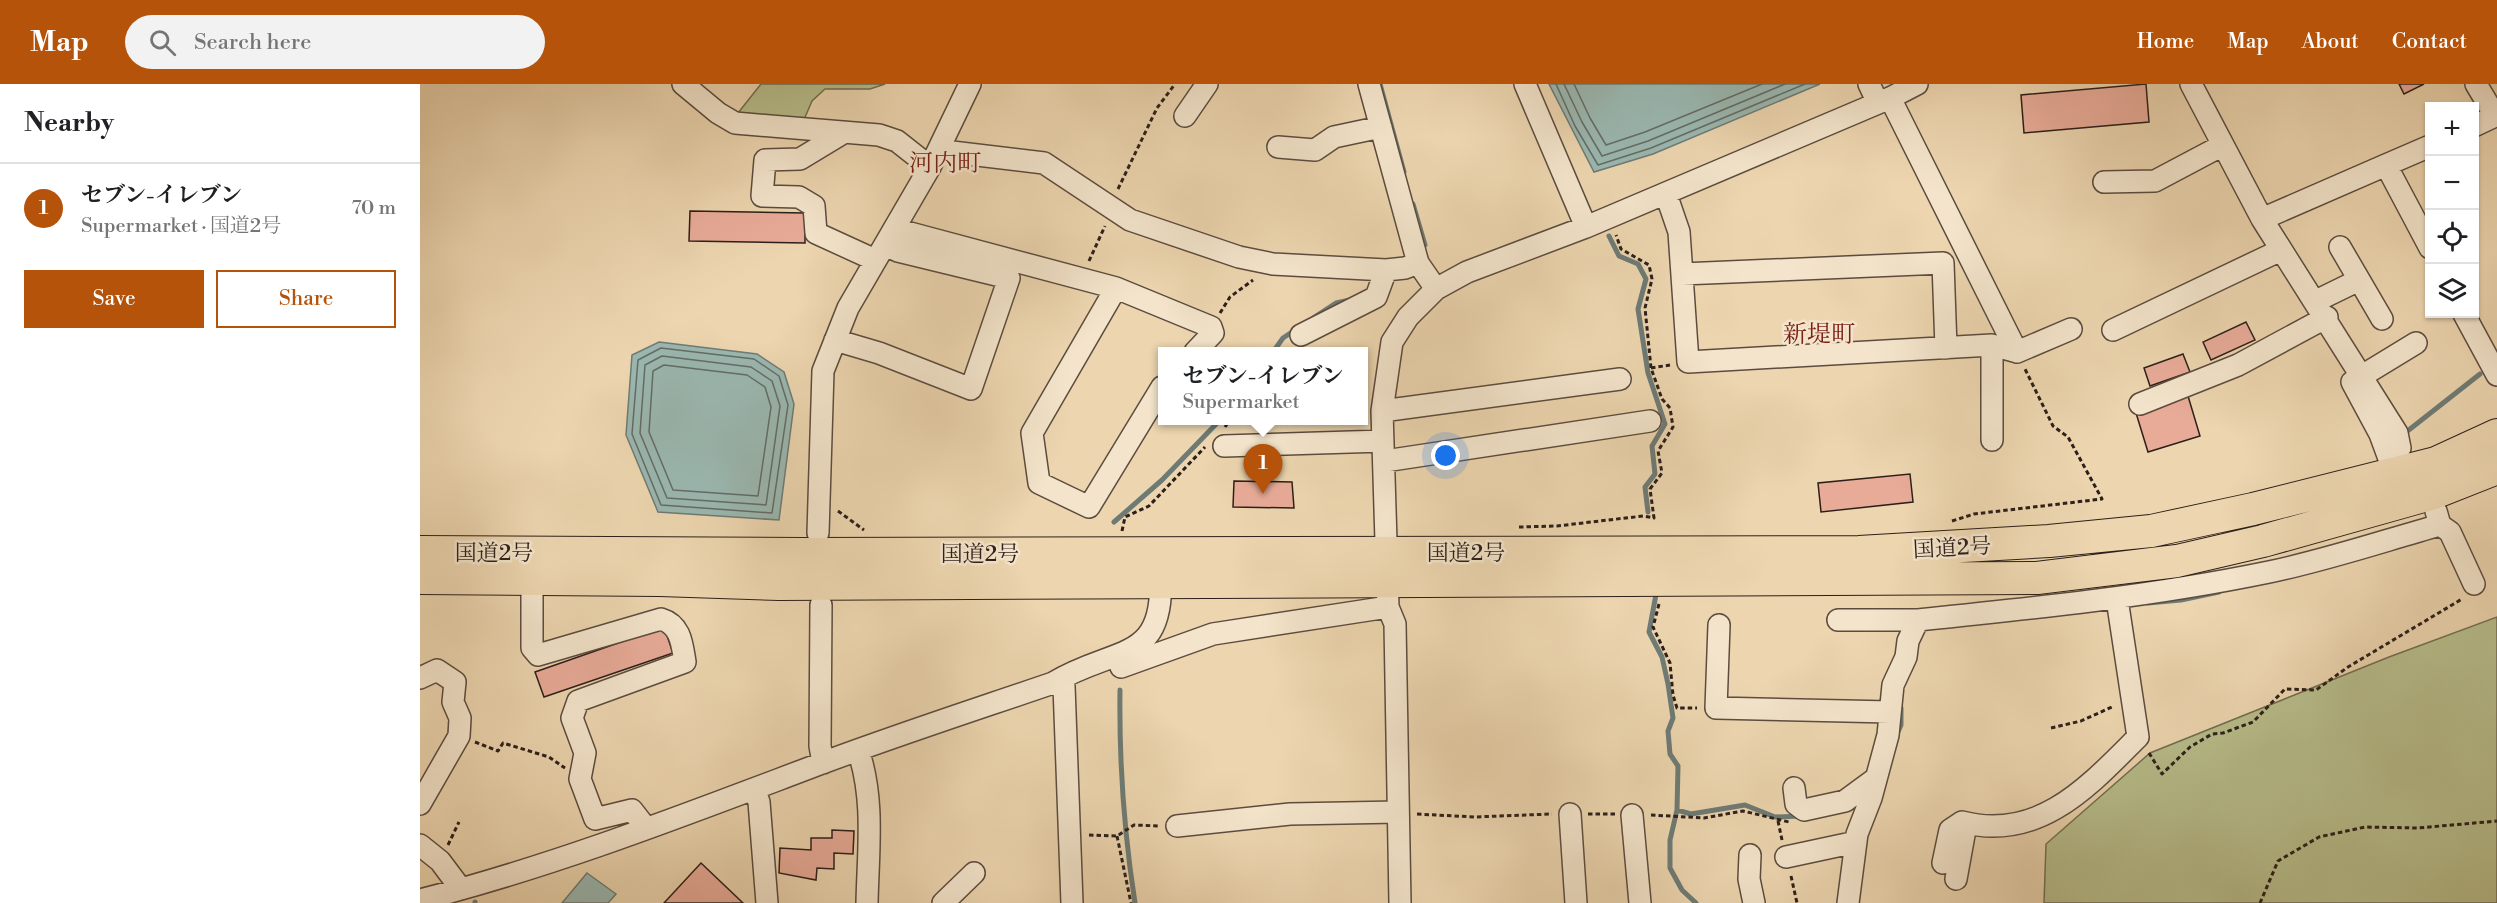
<!DOCTYPE html>
<meta charset="utf-8">
<style>
body{margin:0;font-family:"Libre Bodoni","Noto Serif JP",serif;background:#f2f2f2;color:#202124}
.controls{position:absolute;right:18px;top:18px;display:grid;overflow:hidden;border-radius:0px;box-shadow:0 2px 4px #0004}
.controls button{width:54px;height:54px;display:grid;place-items:center;padding:0;border:0;border-bottom:2px solid #e0e0e0;background:#fff;color:#202124;font:30px sans-serif}
.you{position:absolute;left:1026px;top:372px;width:21px;height:21px;margin:-15px;border:4px solid #fff;border-radius:50%;background:#1a73e8;box-shadow:0 0 0 9px #1a73e833}
.badge{display:grid;place-items:center;width:39px;height:39px;border-radius:50%;background:#b45309;color:#fff;font-size:20px;font-weight:700}
.pin{position:absolute;translate:-50% -50px;filter:drop-shadow(0 2px 3px #0008)}
.pin::after{content:'';position:absolute;top:32px;width:21px;height:18px;background:inherit;clip-path:polygon(0 0,100% 0,50% 100%)}
.popup{position:absolute;left:738px;top:263px;width:210px;height:78px;box-sizing:border-box;display:grid;place-content:center;border-radius:0px;background:#fff;filter:drop-shadow(0 2px 4px #0005);font-size:20px;white-space:nowrap;color:#757577}
.popup b{font-size:22px;color:#202124}
.popup::after{content:'';position:absolute;left:50%;top:100%;margin-left:-12px;border:12px solid transparent;border-top-color:#fff}
.list{margin:0;padding:0;list-style:none}
h2{display:flex;justify-content:space-between;align-items:center;height:78px;margin:0;padding:0 24px;font-size:26px}
h2 small{font-size:20px;font-weight:400;color:#757577}
.list li{display:grid;grid-template-columns:39px 1fr auto;gap:18px;align-items:center;box-sizing:border-box;height:90px;padding:0 24px;border-top:2px solid #e0e0e0}
.list b{display:block;font-size:22px;white-space:nowrap}
.list p{margin:0;font-size:20px;white-space:nowrap;color:#757577}
.list em{font-size:20px;font-style:normal;color:#757577}
.actions{display:flex;gap:12px;padding:18px 24px}
.actions a{flex:1;padding:14px 0;border:2px solid #b45309;border-radius:0px;text-align:center;font-size:21px;color:#b45309}
.actions .main{background:#b45309;color:#fff}
.icon{flex:none;width:33px;height:33px;fill:none;stroke:currentColor;stroke-width:2;stroke-linecap:round;stroke-linejoin:round}
.map{position:relative;flex:none;width:2077px;height:819px;overflow:hidden}
header{display:flex;align-items:center;gap:36px;box-sizing:border-box;height:84px;padding:0 30px;background:#b45309;color:#fff}
header strong{font-size:28px}
nav{display:flex;gap:33px;margin-inline-start:auto;font-size:21px}
.search{width:420px;height:54px;background:#f2f2f2;display:flex;align-items:center;gap:15px;box-sizing:border-box;padding:0 21px;border-radius:33px;color:#757577;font-size:22px}
main{display:flex}
aside{flex:1;background:#fff}
.map>svg:first-child{display:block}
.green{fill:#b7bd8b;stroke:#726e52;stroke-width:1.5}
.water{fill:#9ab8b1;stroke:#6e7b75;stroke-width:1.5}
.lines{fill:none;stroke-linecap:round;stroke-linejoin:round}
.shore{stroke:#636c66;stroke-width:1.5}
.stream{stroke:#6e7b75;stroke-width:5}
.building{fill:#e8ab98;stroke:#2c1f1a;stroke-width:1.5}
.minor-casing{stroke:#5c4c3f;stroke-width:24}
.highway-casing{stroke:#2c1f1a;stroke-width:34}
.path{stroke:#2c1f1a;stroke-width:3;stroke-dasharray:4.5 3;stroke-linecap:butt}
.minor{stroke:#f3e4cb;stroke-width:21}
.highway{stroke:#ecd5af;stroke-width:32}
.labels{text-anchor:middle;stroke-width:5;stroke-linejoin:round;paint-order:stroke}
.street-label{font-size:22px;fill:#2c1f1a;stroke:#f3e4cb}
.neighbourhood-label{font-size:24px;fill:#7a1f14;stroke:#f3e4cb}
</style>
<header>
<strong>Map</strong>
<div class="search"><svg class="icon" aria-label="search" viewBox="0 0 24 24"><circle cx="10" cy="10" r="6"/><path d="M15 15l6 6"/></svg>Search here</div>
<nav><a>Home</a><a>Map</a><a>About</a><a>Contact</a></nav>
</header>
<main>
<aside>
<h2>Nearby<small></small></h2>
<ul class="list">
<li><span class="badge">1</span><div><b>セブン-イレブン</b><p>Supermarket · 国道2号</p></div><em>70 m</em></li>
</ul>
<div class="actions"><a class="main">Save</a><a>Share</a></div>
</aside>
<div class="map">
<svg width="2077" height="819" viewBox="0 0 2077 819">
<rect width="100%" height="100%" fill="#ecd5af"/>
<filter id="stains"><feTurbulence type="fractalNoise" baseFrequency=".00333" numOctaves="4"/><feColorMatrix values="0 0 0 0 .2 0 0 0 0 .09 0 0 0 0 .02 0 0 0 .5 -.17"/></filter>
<radialGradient id="worn" r=".72"><stop offset=".6" stop-color="#630" stop-opacity="0"/><stop offset="1" stop-color="#630" stop-opacity=".3"/></radialGradient>
<path class="green" d="M341,0H465L450,5H405L392,17L383,38L318,29Z
M2077,533V819H1624L1626,760L1730,669L1969,573Z"/>
<path class="water" d="M1129,0H1400L1233,70L1174,88Z
M239,258L337,270L364,288L374,320L359,436L238,428L206,351L212,271Z
M167,789L196,810L188,819H142Z"/>
<g class="lines">
<path class="shore" d="M1136,0L1155,42L1178,81L1231,64L1385,0
M1144,0L1162,38L1182,72L1228,57L1365,0
M1154,0L1170,34L1186,61L1225,48L1342,0
M241,264L334,275L359,292L368,321L352,429L241,421L212,350L218,276Z
M242,272L331,283L352,297L360,322L346,421L247,414L220,349L225,281Z
M244,281L327,291L345,303L351,323L338,412L253,406L229,348L233,287Z"/>
<path class="stream" d="M960,0L984,88
M993,120L1005,161
M1189,152L1199,172L1218,180L1226,195L1218,225L1228,289L1245,340L1232,362L1235,390L1225,403L1228,428
M893,234L916,219L930,216
M853,268L863,254L875,246
M1985,349L2060,290
M694,438L742,396L800,336
M1237,505L1229,548L1242,573L1248,600L1253,634L1248,647L1250,670L1258,682L1257,726L1250,756V784L1262,806L1276,819
M1728,519L1761,516L1799,508
M700,606C699,679 704,748 715,819
M1477,650L1481,641V624
M1257,726L1271,730L1325,721L1355,733L1381,732
M55,819V818"/>
</g>
<path class="building" d="M1726,0L1729,38L1604,49L1601,11Z
M1979,0H2004L1984,10Z
M270,127L385,129V159L269,157Z
M1826,238L1835,256L1791,276L1783,258Z
M1763,270L1770,288L1730,302L1724,284Z
M1768,312L1780,352L1728,368L1716,329Z
M1490,390L1493,418L1401,428L1398,399Z
M814,397L872,398L874,424L813,423Z
M244,543L253,569L124,613L115,588Z
M412,746L434,747L433,770L414,769V785L397,784L396,796L359,789L360,764L391,766V754H412Z
M281,779L323,819H244Z"/>
<g class="lines">
<g class="minor-casing">
<path id="minor" d="M263,0L298,29L315,39L459,51L477,57L510,83
M949,0L998,179L1016,205
M1105,0L1166,143
M1449,0L1458,19
M1771,0L1842,135L1977,349L1980,364
M1470,14L1597,268
M765,32L787,0
M2054,42L2075,32L2056,0
M423,49L380,75L345,76L342,112L379,113L394,122L396,149L455,176
M858,63L895,66L914,53L961,43
M520,64L532,68L624,79L710,136L819,173L853,180L966,186L985,184L998,179
M1966,81L2010,62
M1684,98L1735,97L1803,61
M1246,110L1259,148L1268,278L1572,261L1597,268L1651,245
M1842,135L1966,81L2010,164
M475,145L696,204L791,243L793,249L775,268
M1920,163L1962,235
M1262,190L1523,179L1526,264
M696,204L612,349L619,399L669,423L742,303
M1896,217L1939,196
M2044,230L2077,291
M1693,246L1861,166
M881,251L956,213L966,186
M415,256L459,269L551,305L589,194L478,167L465,161
M1572,261V356
M1720,320L1818,281L1907,233
M962,327L1200,295
M804,362L963,357
M965,377L1230,337
M1974,388L1960,350L1932,298L1996,259
M2016,427L2020,441L2030,448L2054,500
M398,449L403,287L428,224L510,83L550,0
M112,495V564L118,571L241,535C261,541 262,560 265,578L158,617L152,634L165,669L160,695L175,735L212,726L226,744
M401,521L400,662L403,679
M1418,536H1498
M1299,541L1296,624L1470,628
M701,583L793,550L968,523
M0,594L17,586L35,598L33,618L40,634L39,652L0,720
M633,599L644,602L652,819
M438,666C455,715 448,768 447,819
M1374,704L1376,720L1384,726L1425,717L1455,695
M334,705L339,718L347,819
M1150,730L1156,819
M1212,731L1220,819
M757,742L870,730L978,728
M0,761L20,777L41,805
M1330,771L1329,795L1334,819
M1366,773L1436,758
M1523,779L1530,746L1542,738C1619,758 1669,702 1718,653L1697,515
M1536,795L1546,740
M0,816C138,781 272,728 405,678C480,650 557,625 633,599C695,561 747,581 740,487
M523,819L554,789
M980,819L975,540L968,523L962,327L972,258L988,233L1016,205L1047,188L1166,143L1470,14L1497,0
M1428,819L1437,750L1451,714L1468,651L1473,601L1486,573L1488,557L1498,536C1616,524 1733,512 1849,488C1907,476 1963,457 2020,441"/>
</g>
<g class="highway-casing">
<path id="highway" d="M0,468L383,470L1439,468L1629,457L1731,447L1833,425L2016,379L2077,351
M0,494L240,496L359,500L1617,494L1757,477L1843,457L2014,409L2077,384"/>
</g>
<path class="path" d="M698,105L737,24L755,0
M669,177L685,142
M800,229L810,213L833,196
M1231,284L1250,281
M805,343L810,336
M418,427L444,446
M1532,437L1554,430L1682,415L1648,353L1633,342L1605,285
M1099,443L1137,442L1223,432L1234,434L1230,405L1242,389L1238,367L1253,343L1250,324L1242,315L1231,284L1225,224L1232,195L1229,181L1201,165L1196,151
M702,447L705,433L729,422L785,363
M1239,520L1233,543L1250,579L1253,611L1257,624H1277
M1631,644L1661,637L1694,622
M55,658L78,667L83,659L129,673L145,684
M1729,669L1742,690L1770,663L1792,650L1803,649L1833,638L1865,605L1896,606L1928,583L2042,515
M997,730L1054,733L1132,730
M1168,730H1195
M1231,731L1284,734L1323,727L1369,738
M1358,737L1362,756
M669,751L697,752L714,741L740,742
M697,752L711,819
M28,761L39,738
M1371,792L1377,819
M1840,819L1858,777L1899,753L1945,743L1998,744L2077,737"/>
<use href="#minor" class="minor"/>
<use href="#highway" class="highway"/>
</g>
<g class="labels">
<g class="street-label">
<text transform="translate(1532 463) rotate(-3)" y="8">国道2号</text>
<text x="74" y="476">国道2号</text>
<text x="1046" y="476">国道2号</text>
<text x="560" y="477">国道2号</text>
</g>
<g class="neighbourhood-label">
<text x="525" y="87">河内町</text>
<text x="1399" y="258">新堤町</text>
</g>
</g>
<rect width="100%" height="100%" filter="url(#stains)"/>
<rect width="100%" height="100%" fill="url(#worn)"/>
</svg>
<div class="controls">
<button>+</button>
<button>−</button>
<button><svg class="icon" aria-label="locate" viewBox="0 0 24 24"><circle cx="12" cy="12" r="6"/><path d="M12 2v4M12 18v4M2 12h4M18 12h4"/></svg></button>
<button><svg class="icon" aria-label="layers" viewBox="0 0 24 24"><path d="M12 4l9 5-9 5-9-5zM3 14l9 5 9-5"/></svg></button>
</div>
<div class="you"></div>
<div class="pin badge" style="left:843px;top:410px">1</div>
<div class="popup"><b>セブン-イレブン</b>Supermarket</div>
</div>
</main>
